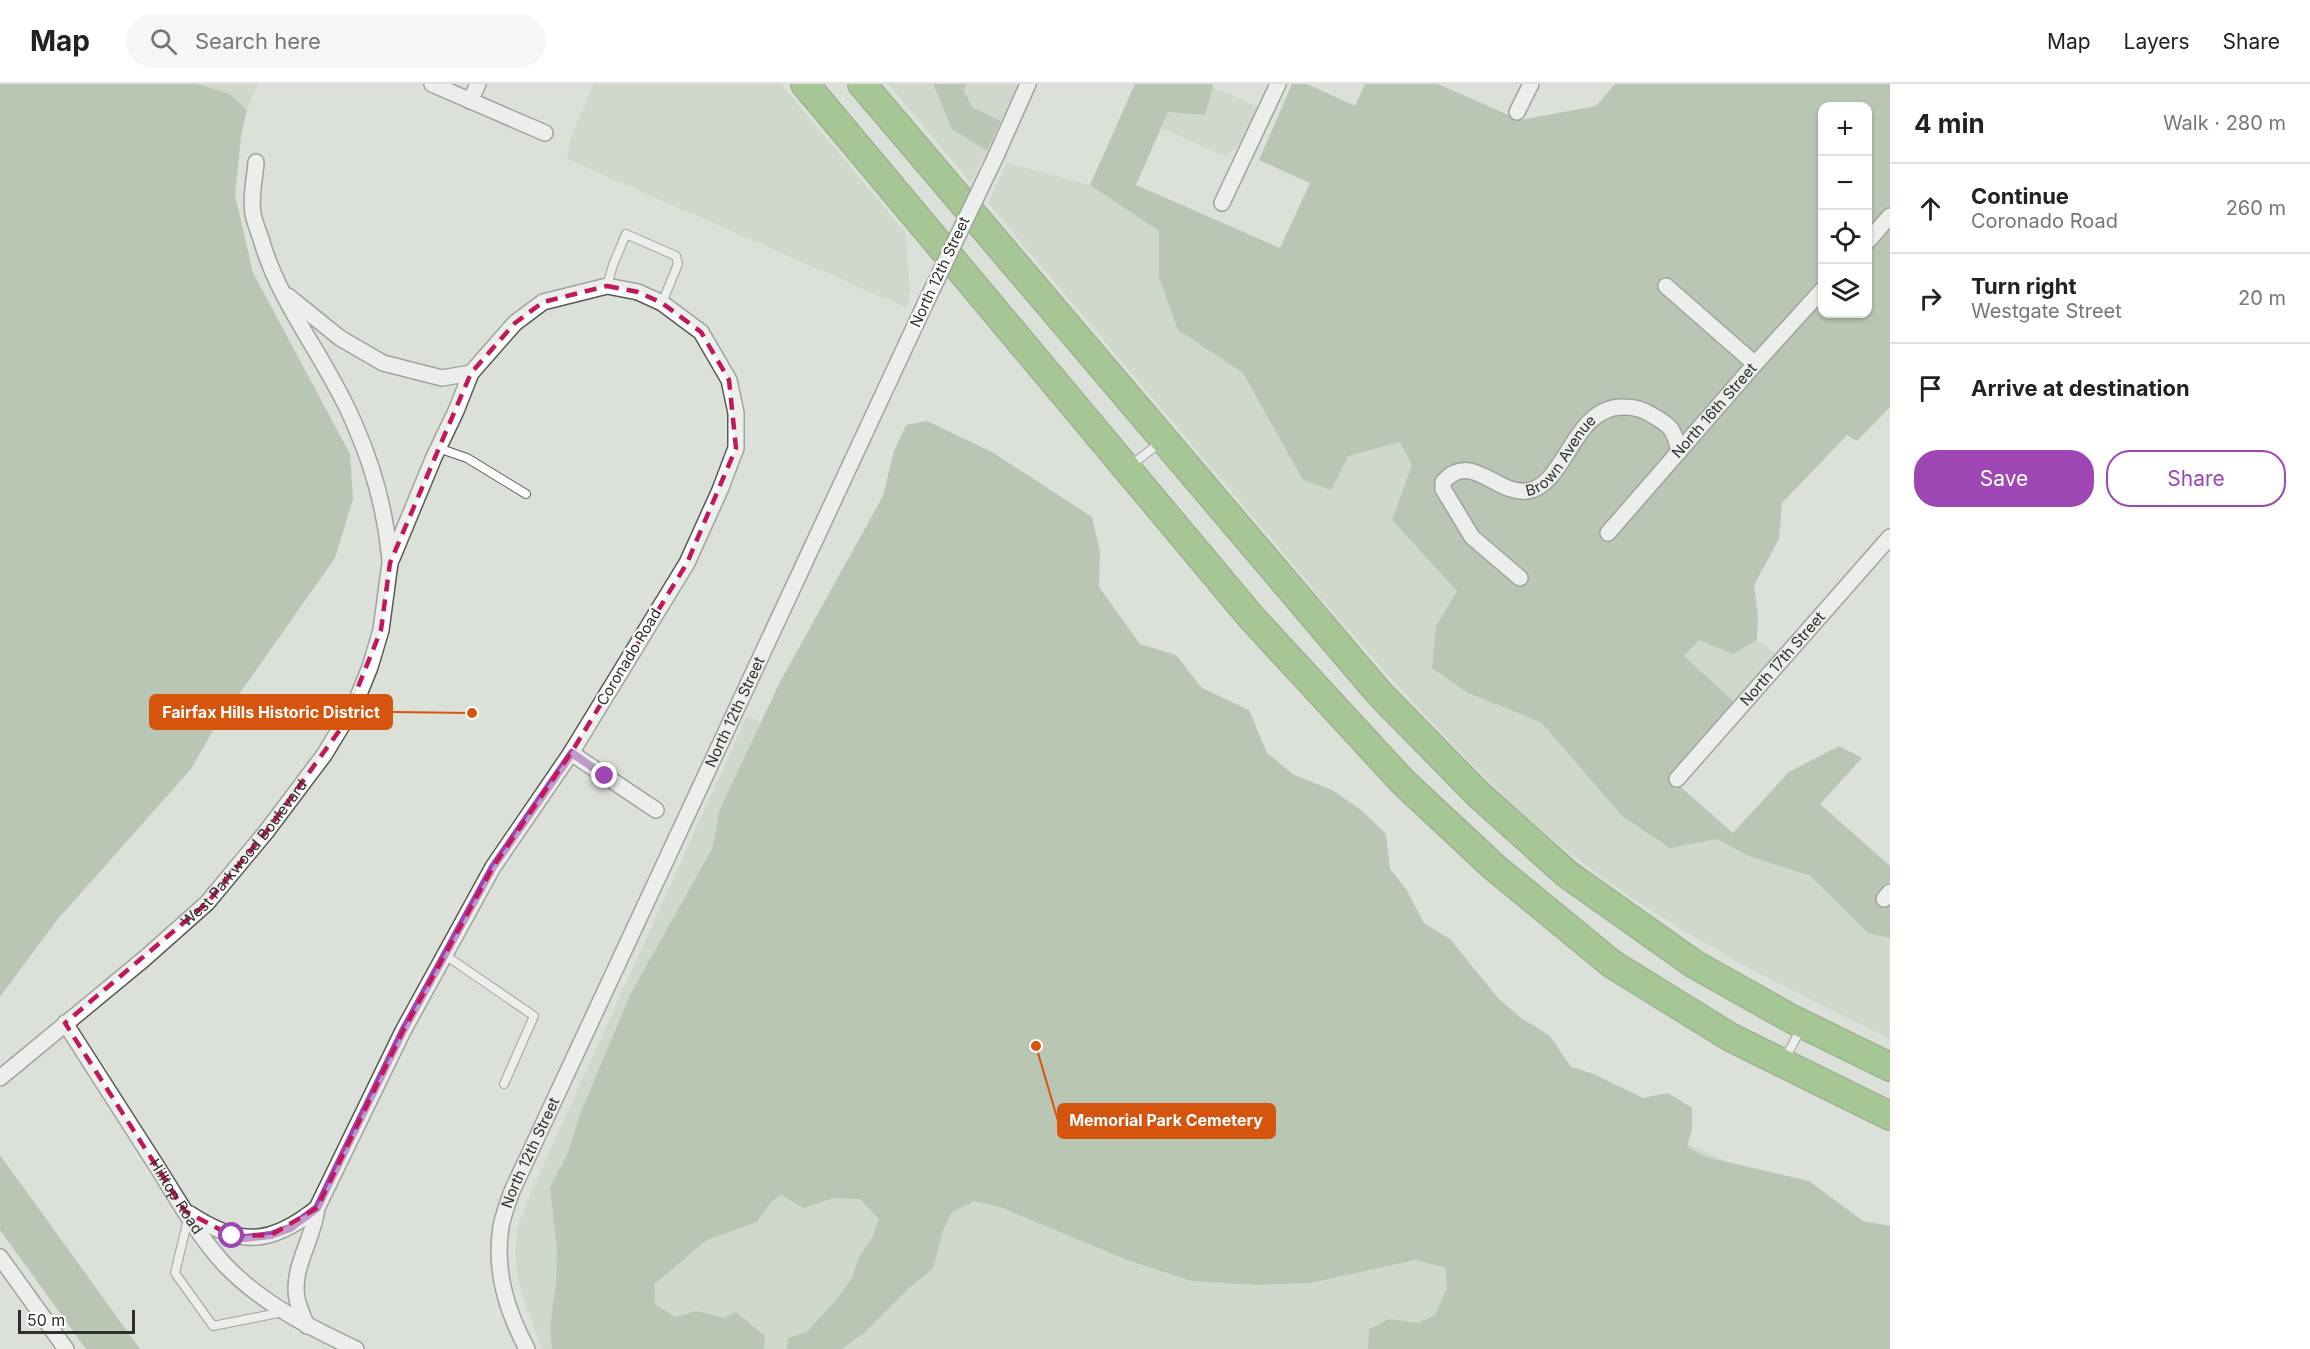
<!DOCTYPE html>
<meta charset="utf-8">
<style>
body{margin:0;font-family:Inter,sans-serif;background:#f6f6f6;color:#222}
.controls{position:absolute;right:18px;top:18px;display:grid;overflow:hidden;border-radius:12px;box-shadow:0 2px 4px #0004}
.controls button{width:54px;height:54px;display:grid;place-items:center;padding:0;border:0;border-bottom:2px solid #e0e0e0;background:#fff;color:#222;font:30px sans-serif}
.scale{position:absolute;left:18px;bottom:15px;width:117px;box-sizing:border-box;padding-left:6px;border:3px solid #2e302d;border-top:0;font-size:16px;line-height:21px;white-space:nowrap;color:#2e302d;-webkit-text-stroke:4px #fff;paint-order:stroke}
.stop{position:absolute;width:18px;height:18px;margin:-14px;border:4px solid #9e47b4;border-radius:50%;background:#fff}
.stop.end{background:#9e47b4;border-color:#fff;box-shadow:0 2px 6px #0008}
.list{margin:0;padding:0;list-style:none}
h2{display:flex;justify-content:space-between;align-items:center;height:78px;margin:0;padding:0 24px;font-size:26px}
h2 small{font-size:20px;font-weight:400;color:#767676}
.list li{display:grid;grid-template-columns:39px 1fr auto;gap:18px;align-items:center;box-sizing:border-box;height:90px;padding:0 24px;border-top:2px solid #e0e0e0}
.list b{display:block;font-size:22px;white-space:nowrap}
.list p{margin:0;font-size:20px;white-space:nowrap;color:#767676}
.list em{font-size:20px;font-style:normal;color:#767676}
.actions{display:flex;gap:12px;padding:18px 24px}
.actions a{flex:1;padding:14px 0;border:2px solid #9e47b4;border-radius:24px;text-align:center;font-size:21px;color:#9e47b4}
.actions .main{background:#9e47b4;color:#fff}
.icon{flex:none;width:33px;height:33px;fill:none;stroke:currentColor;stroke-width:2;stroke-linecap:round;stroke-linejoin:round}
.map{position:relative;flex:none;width:1890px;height:1265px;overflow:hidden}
header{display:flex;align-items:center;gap:36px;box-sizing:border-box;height:84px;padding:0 30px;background:#fff;border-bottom:2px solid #e0e0e0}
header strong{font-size:28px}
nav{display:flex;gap:33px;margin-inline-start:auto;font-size:21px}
.search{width:420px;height:54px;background:#f6f6f6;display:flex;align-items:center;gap:15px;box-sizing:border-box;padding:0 21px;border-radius:33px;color:#767676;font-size:22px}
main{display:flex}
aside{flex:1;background:#fff}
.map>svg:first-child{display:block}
.green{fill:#c0cfb9}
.forest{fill:#90a685;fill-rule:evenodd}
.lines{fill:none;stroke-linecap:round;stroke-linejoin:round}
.service-casing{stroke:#565b54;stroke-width:10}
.minor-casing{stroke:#565b54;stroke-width:18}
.motorway-casing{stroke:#547d3b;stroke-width:30}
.service{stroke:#fff;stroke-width:8}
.minor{stroke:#fff;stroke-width:15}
.motorway{stroke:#69a643;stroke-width:27}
.minor-bridge-casing{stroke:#565b54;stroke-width:18;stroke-linecap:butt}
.minor-bridge{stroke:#fff;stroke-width:15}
.route{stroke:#9e47b4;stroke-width:8}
.marked{fill:none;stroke:#c2185b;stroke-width:4.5;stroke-dasharray:12 8;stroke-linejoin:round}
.labels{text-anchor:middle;stroke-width:4.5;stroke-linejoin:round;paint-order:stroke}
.street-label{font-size:15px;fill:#2e302d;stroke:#fff}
.leader{fill:none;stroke:#d5550f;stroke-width:2}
.callout-dot{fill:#d5550f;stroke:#fff;stroke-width:2}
.callout{fill:#d5550f;stroke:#d5550f;stroke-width:2}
.callout-label{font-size:16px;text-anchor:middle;font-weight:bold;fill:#fff}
</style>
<header>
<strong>Map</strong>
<div class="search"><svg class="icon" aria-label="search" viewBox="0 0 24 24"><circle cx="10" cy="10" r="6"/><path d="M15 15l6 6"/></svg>Search here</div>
<nav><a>Map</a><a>Layers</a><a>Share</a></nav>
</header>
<main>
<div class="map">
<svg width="1890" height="1265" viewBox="0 0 1890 1265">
<rect width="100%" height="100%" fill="#dbe0d8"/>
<path class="green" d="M197,0H258L247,26L230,10Z
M594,0H781L905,148L910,205L907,224L567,75L571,53Z
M888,0H933L952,45L987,67L971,99Z
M966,0H1018L1001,37L972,23L964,7Z
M1213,3L1259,24L1238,62L1225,72L1161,44L1168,28L1205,31Z
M1006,79L1090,101L1159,147V194L1178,246L1243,289L1303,396L1348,372L1400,357L1412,381L1392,436L1457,507L1436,542L1468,609L1541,637L1622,732L1670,764L1717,755L1749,772L1809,792L1868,849L1890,854V955C1774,899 1658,840 1557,759C1524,733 1495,703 1465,673C1398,605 1336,532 1274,458C1179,345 1083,232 988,119Z
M1699,556L1733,570L1757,556L1775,569L1734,618L1684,572Z
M747,632L1890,1152V1265H543C528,1229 509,1188 517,1148C519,1137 525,1125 529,1113Z"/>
<path class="forest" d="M0,0H197L230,10L247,26L241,53L235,111L253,189L350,370L353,415L335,474L211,650L191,685L57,836L0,913Z
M933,0H966L964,7L972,23L1001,37L987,67L952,45Z
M1135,0H1212L1213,3L1205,31L1168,28L1136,101L1280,164L1310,99L1259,76L1292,0H1307L1355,22L1365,0H1438L1520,36L1596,22L1615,0H1890V323L1857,357L1847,351L1782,419L1779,455L1754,501L1758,533L1757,556L1733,570L1699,556L1684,572L1734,618L1668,692L1733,749L1789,688L1839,662L1862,674L1820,720L1890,782V854L1868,849L1810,792L1749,772L1717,755L1670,764L1622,732L1541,638L1468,609L1432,584L1436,542L1457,507L1392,436L1412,381L1400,358L1348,372L1331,406L1303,396L1243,289L1178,246L1159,194V147L1090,101ZM1822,22H1868V230H1822Z
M927,337L992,368L1092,433L1100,468L1099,503L1140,560L1176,571L1202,604L1249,626L1267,669L1294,691L1332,706L1360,725L1386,750L1390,785L1406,805L1424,839L1450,855L1498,914L1521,934L1550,952L1571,983L1594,990L1643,1014L1668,1009L1692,1024V1045L1687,1063L1706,1073L1809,1097L1863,1137L1890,1142V1265H1368L1369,1245L1389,1235L1418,1239L1435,1231L1447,1204L1446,1184L1415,1176L1310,1199L1257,1201L1192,1197L1130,1177L1000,1123L974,1117L952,1128L943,1146L933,1185L910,1203L864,1249L842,1265H787L788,1254L807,1248L836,1216L852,1194L859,1173L873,1152L879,1135L860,1115L833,1114L804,1124L781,1111L770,1119L757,1138L707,1156L654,1200L655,1220L675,1233L697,1227L724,1234L736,1228L765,1252L764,1265H552L550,1243L556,1199L557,1167L550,1103L568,1069L581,1028L630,911L712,765L720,725L780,598L883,412L894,367L906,341Z
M0,1071L140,1265H86L0,1146Z"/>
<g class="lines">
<g class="service-casing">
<path id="service" d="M607,202L613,181L626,150L676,172L678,180L662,219
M438,364L467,374L526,410
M1130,382L1161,358
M445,871L534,932L504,1000
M1784,976L1801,945
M188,1135L175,1189L213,1242L283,1228"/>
</g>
<g class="minor-casing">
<g id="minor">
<path d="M432,0L545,49"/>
<path d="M470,17L478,0"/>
<path d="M1517,28L1531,0"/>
<path d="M995,74L1028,0"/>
<path d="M256,78C255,95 250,112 253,129C254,137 258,146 261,155C280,222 327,275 354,339C373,382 386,429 390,476"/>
<path d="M1222,119L1278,0"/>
<path d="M1868,157L1890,132"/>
<path d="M1666,202L1755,280"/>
<path d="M288,212L340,254L383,279L442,294L471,289"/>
<path id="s1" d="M1608,449L1755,280L1822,206"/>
<path id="s2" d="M1520,494L1472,453L1443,405V398C1471,366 1496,411 1527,407C1566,402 1573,321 1624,323C1634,323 1642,325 1650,330C1671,342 1674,344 1679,368"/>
<path d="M571,669L656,726"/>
<path id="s3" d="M1677,695L1890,453"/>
<path d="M1884,815L1890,808"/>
<path id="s4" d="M65,939C95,986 126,1034 156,1081C178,1116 198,1152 226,1182C263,1220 309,1243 356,1265"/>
<path id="s5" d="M0,994L144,875L207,819L266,748L324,671L355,620L370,583L381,546L390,479L434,373L456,327L471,289L515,239L543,218L607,202L638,208L662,219L701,248L729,296L736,329V364L720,406L687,479L571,669L493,783L403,947L317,1124C314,1155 291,1183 297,1215C299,1224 303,1233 307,1242"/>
<path d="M190,1130C240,1163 271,1161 317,1124"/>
<path d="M0,1173L66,1265"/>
<path id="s6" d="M527,1265C507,1227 494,1187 501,1143C503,1131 508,1119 512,1107L926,218"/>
</g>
</g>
<g class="motorway-casing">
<path id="motorway" d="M805,0L1251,533L1403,698L1494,783L1612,880L1730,953L1890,1032
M862,0L1380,610L1478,710L1567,790L1694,880L1792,935L1890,983"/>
</g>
<use href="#service" class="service"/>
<use href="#minor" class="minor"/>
<use href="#motorway" class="motorway"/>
<g class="minor-bridge-casing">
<path id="minor-bridge" d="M926,218L995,74"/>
</g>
<use href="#minor-bridge" class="minor-bridge"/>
</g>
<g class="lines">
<path class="route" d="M232,1152L245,1154L271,1151L290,1144L317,1124L403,947L493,783L572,669L605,692"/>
</g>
<path d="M0 0H1890V1265H0ZM607,202L638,208L662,219L701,248L729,296L736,364L687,479L571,669L493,783L403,947L317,1124L271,1151L232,1152L185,1127L65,939L207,819L266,748L342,643L381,546L390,479L471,289L515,239L543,218Z" fill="#dbe0d8" fill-opacity=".55" fill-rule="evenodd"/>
<path class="marked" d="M607,202L638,208L662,219L701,248L729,296L736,364L687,479L571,669L493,783L403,947L317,1124L271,1151L232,1152L185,1127L65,939L207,819L266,748L342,643L381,546L390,479L471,289L515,239L543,218Z"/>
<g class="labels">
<g class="street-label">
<text transform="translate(940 188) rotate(-65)" y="5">North 12th Street</text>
<text dy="5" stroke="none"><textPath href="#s1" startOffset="162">North 16th Street</textPath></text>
<text dy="5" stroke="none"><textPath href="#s2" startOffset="268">Brown Avenue</textPath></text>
<text transform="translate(629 573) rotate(-59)" y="5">Coronado Road</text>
<text dy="5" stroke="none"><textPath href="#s3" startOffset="160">North 17th Street</textPath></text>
<text dy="5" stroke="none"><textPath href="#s6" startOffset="693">North 12th Street</textPath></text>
<text dy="5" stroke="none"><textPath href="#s5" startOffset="333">West Parkwood Boulevard</textPath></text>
<text dy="5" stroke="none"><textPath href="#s6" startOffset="207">North 12th Street</textPath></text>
<text dy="5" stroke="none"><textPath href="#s4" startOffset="206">Hilltop Road</textPath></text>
</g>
</g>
<path class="leader" d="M472 629L392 628M1036 962L1058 1037"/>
<g class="callout-dot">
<circle cx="472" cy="629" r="6"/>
<circle cx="1036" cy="962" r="6"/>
</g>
<g class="callout">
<rect x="150" y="611" width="242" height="34" rx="6"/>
<rect x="1058" y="1020" width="217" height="34" rx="6"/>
</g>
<g class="callout-label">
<text x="271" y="634">Fairfax Hills Historic District</text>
<text x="1166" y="1042">Memorial Park Cemetery</text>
</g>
</svg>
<div class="controls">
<button>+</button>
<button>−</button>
<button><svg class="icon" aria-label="locate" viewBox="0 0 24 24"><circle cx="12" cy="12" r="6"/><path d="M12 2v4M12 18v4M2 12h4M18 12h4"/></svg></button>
<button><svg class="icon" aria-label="layers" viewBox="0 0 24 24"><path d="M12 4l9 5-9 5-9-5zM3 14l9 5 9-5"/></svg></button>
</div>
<div class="scale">50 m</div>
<div class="stop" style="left:232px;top:1152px"></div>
<div class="stop end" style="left:605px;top:692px"></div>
</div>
<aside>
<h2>4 min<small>Walk · 280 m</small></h2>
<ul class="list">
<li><svg class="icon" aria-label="ahead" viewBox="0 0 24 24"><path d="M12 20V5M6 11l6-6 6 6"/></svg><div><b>Continue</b><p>Coronado Road</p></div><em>260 m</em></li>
<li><svg class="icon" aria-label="right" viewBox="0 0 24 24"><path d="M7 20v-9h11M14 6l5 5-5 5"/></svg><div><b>Turn right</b><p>Westgate Street</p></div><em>20 m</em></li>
<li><svg class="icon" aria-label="arrive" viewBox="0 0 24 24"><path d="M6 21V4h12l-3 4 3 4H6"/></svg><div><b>Arrive at destination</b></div></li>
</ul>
<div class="actions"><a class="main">Save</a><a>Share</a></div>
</aside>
</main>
